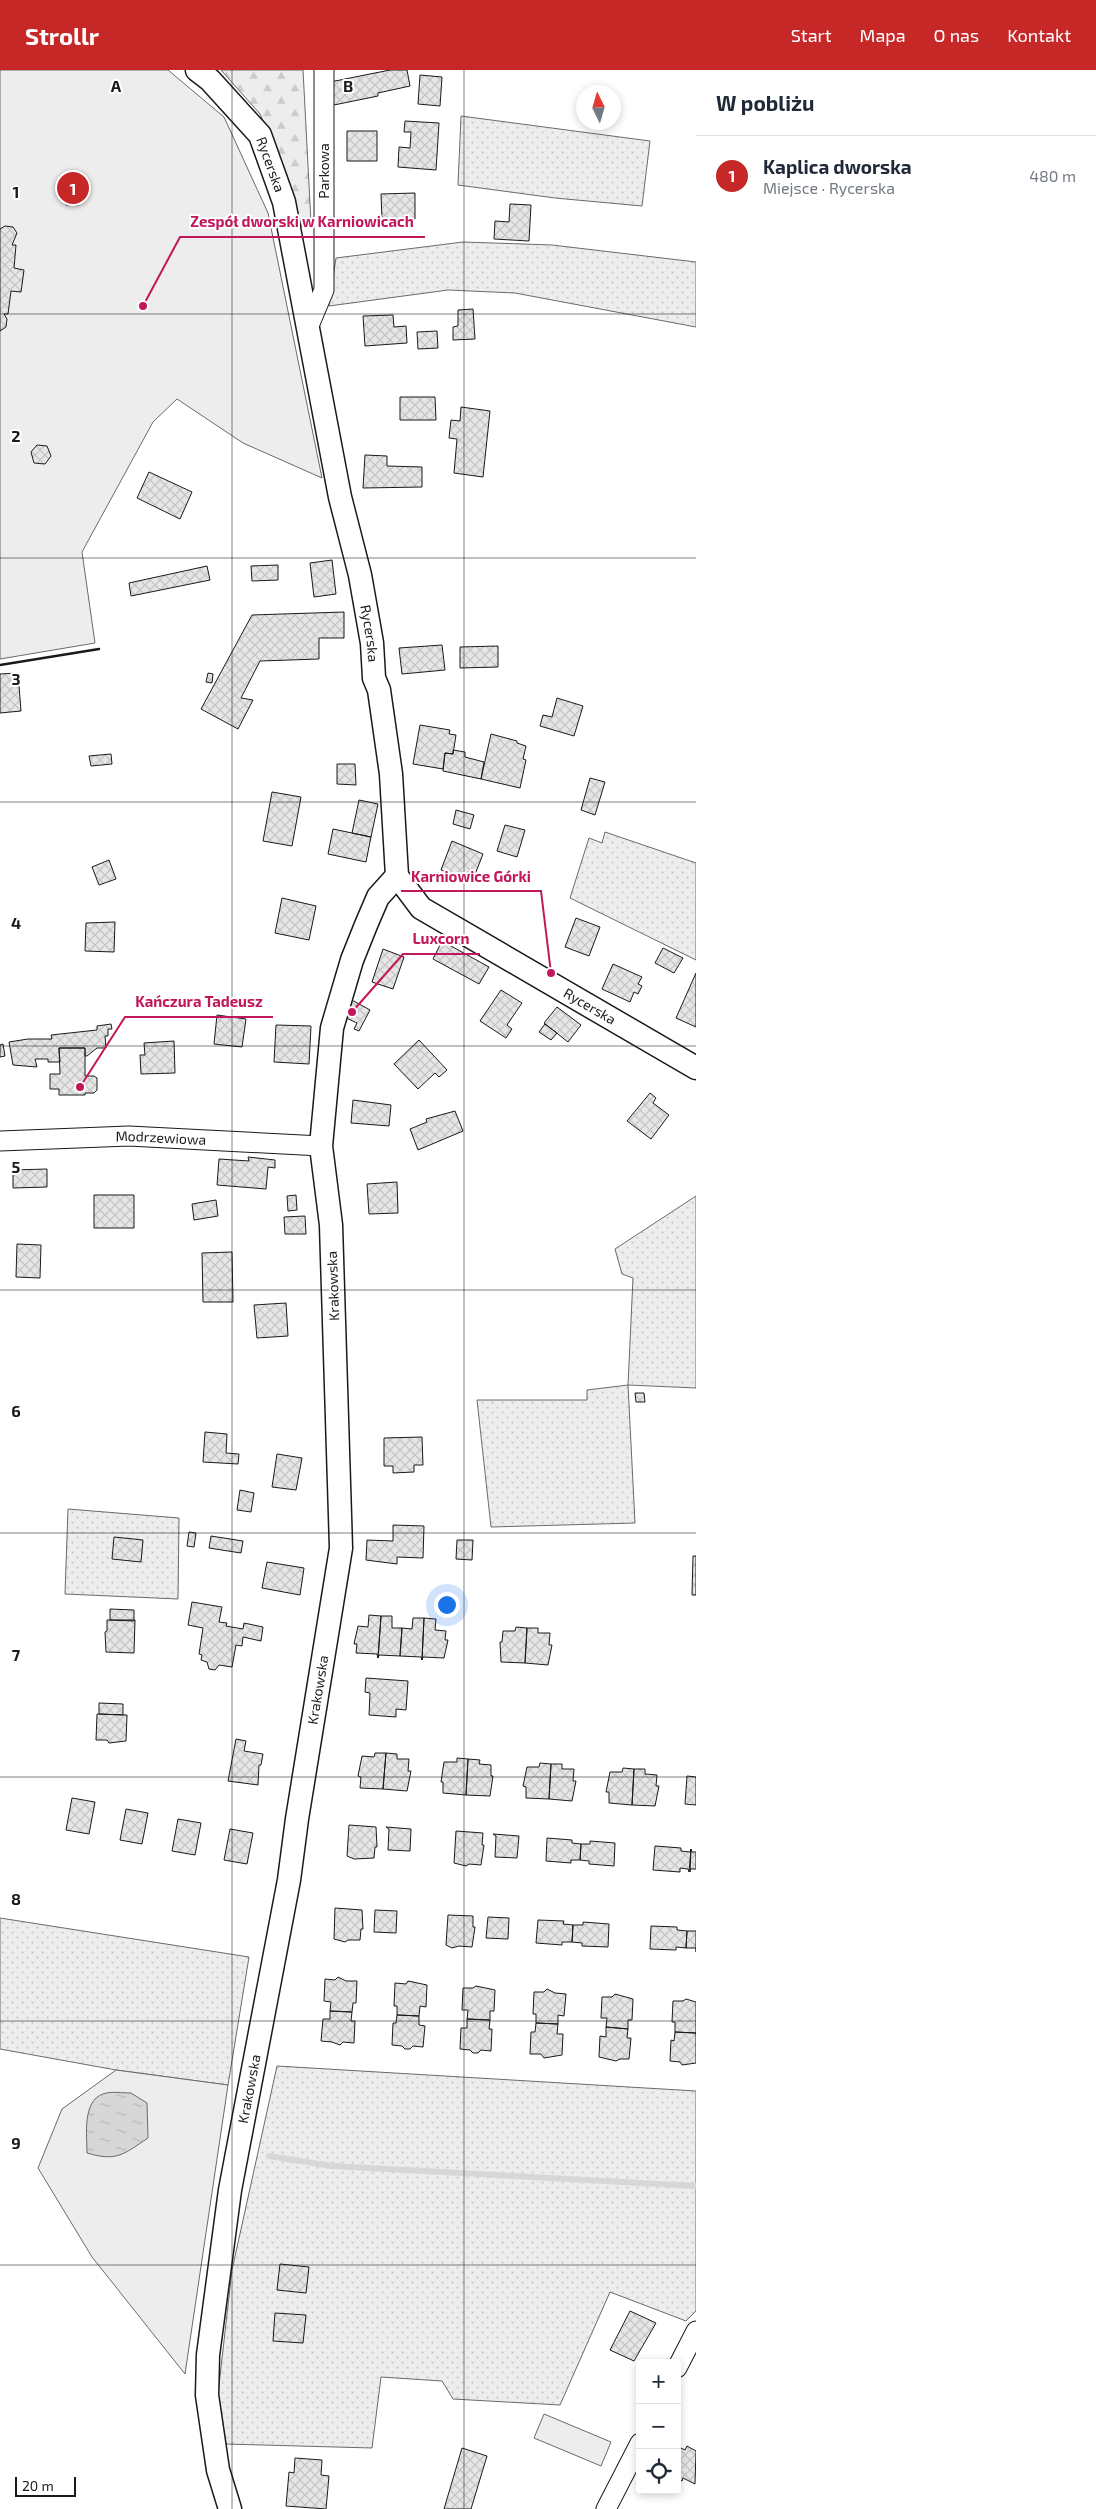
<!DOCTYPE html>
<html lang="pl">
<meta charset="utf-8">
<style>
body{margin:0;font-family:"Exo 2",sans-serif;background:#f2f2f3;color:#1f2937}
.controls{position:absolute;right:15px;bottom:15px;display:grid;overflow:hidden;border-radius:5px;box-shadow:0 2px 8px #0003}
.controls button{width:45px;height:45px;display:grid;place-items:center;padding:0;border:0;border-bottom:1px solid #e0e1e3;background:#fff;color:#1f2937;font:25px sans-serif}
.compass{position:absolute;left:576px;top:15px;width:45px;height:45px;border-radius:50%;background:#fff;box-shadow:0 2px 8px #0003;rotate:355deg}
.scale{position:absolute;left:15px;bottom:12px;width:61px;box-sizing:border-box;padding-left:5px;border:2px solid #1a1a1a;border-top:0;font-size:14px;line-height:18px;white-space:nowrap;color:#1a1a1a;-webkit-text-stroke:4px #fff;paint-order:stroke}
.you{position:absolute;left:446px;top:1534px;width:18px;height:18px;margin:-12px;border:4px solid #fff;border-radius:50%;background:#1a73e8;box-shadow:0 0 0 8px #1a73e833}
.badge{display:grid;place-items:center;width:32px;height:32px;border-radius:50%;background:#c62828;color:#fff;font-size:16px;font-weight:700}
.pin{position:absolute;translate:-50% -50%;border:2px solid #fff;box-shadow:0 1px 5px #0006}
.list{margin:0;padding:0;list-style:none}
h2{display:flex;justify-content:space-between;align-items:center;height:65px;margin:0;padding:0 20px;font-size:21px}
h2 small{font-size:16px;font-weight:400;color:#747a83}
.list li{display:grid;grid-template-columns:32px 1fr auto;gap:15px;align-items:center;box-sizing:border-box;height:80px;padding:0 20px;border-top:1px solid #e0e1e3}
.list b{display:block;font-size:19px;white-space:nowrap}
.list p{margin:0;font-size:16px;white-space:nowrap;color:#747a83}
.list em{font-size:16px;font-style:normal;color:#747a83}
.icon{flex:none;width:28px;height:28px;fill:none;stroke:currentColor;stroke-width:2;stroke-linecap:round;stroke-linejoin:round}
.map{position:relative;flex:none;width:696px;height:2439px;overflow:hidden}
header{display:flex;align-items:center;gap:30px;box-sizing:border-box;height:70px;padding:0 25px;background:#c62828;color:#fff}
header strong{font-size:24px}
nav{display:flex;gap:28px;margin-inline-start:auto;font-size:18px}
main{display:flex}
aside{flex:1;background:#fff}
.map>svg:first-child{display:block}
.grass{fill:url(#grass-dots);stroke:#6a6a6a}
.forest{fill:url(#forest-firs);stroke:#6a6a6a}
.park{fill:#ededed;stroke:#6a6a6a}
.water{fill:url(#water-ripples);stroke:#6a6a6a}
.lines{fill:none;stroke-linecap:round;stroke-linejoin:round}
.stream{stroke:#d7d7d7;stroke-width:6}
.building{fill:url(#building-cross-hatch);stroke:#1a1a1a}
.minor-casing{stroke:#1a1a1a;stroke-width:21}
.tertiary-casing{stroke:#1a1a1a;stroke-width:25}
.minor{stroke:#fff;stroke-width:19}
.tertiary{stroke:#fff;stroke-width:22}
.wall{stroke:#1a1a1a;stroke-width:2.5}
.grid{fill:none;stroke:#1a1a1a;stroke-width:1;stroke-opacity:0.55}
.labels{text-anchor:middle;stroke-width:4;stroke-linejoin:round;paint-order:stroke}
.street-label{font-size:14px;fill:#1a1a1a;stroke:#fff}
.grid-label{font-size:16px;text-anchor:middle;font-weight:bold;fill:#1a1a1a;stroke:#fff;stroke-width:4;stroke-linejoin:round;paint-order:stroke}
.leader{fill:none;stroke:#c2185b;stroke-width:2}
.callout-dot{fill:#c2185b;stroke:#fff;stroke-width:2}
.callout-label{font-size:15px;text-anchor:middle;font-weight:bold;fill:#c2185b;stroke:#fff;stroke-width:4;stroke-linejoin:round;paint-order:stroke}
</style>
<header>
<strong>Strollr</strong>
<nav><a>Start</a><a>Mapa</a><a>O nas</a><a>Kontakt</a></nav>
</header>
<main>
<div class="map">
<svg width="696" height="2439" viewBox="0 0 696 2439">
<defs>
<pattern id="grass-dots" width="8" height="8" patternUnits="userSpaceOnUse" patternTransform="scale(1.25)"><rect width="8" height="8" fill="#ededed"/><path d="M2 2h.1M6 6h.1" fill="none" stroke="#cbcbcb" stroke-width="1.8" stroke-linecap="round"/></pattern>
<pattern id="forest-firs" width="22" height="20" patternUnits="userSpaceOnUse" patternTransform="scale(1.25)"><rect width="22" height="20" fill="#ededed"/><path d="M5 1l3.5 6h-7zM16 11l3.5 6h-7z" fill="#cbcbcb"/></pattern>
<pattern id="water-ripples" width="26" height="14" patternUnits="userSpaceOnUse" patternTransform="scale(1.25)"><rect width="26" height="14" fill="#d7d7d7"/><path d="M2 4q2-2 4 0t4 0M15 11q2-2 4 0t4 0" fill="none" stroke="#b8b8b8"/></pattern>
<pattern id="building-cross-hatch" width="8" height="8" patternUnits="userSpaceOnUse" patternTransform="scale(1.25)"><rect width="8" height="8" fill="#e6e6e6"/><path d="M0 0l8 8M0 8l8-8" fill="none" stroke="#c5c5c5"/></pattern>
</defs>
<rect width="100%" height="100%" fill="#fff"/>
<path class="grass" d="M461,46L650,71L642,136L555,128L458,115Z
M463,172L552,175L696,192V257L515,223L448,220L329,236L336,188Z
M605,762L696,793V890L570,828L589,768L602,773Z
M696,1126V1318L628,1315L635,1453L491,1457L477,1330H587V1320L628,1315L633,1208L622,1204L615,1179Z
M68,1439L179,1448L178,1529L65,1524Z
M0,1848L249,1887L228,2015L116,2000L0,1979Z
M277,1996L696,2021V2241L686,2251L610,2222L560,2335L453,2329L442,2311L381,2307L372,2378L226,2374L218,2324L232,2200Z"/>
<path class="forest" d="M221,0H303L311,153L302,157L287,105L260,44Z"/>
<path class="park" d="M0,0H168L224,47L268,143L322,408L243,373L177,329L153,352L82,482L95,573L0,589Z
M116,2000L228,2015L185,2304L92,2187L38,2098L62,2039Z
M544,2344L611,2372L601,2396L534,2368Z"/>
<path class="water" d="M131,2023L147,2033L148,2068C124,2084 117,2092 87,2083C87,2066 82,2031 103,2024C110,2021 123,2023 131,2023Z"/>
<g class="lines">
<path class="stream" d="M269,2086L332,2096L696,2116"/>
</g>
<path class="building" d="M390,0H407L410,16L378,23V26L329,36L325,13Z
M420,5L442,7L440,36L418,34Z
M405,51L439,53L436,100L398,97L399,77L410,78L411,62H404Z
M347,61H377V91H347Z
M66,110H80L86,123L79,135H66L59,123Z
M415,123V149L382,150L381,124Z
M510,134L531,135L529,171L494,169L495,151L509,152Z
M5,156L13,157L17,163L12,175H16L14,198L24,200L21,222L11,221L8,244H4L7,249L6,257L0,261V159Z
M473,239L475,269L453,270V257L458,256V240Z
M393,245L394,257L406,256L407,273L365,276L363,246Z
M437,261L438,278L418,279L417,262Z
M400,327H435L436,350H400Z
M461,337L490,341L483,407L454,403L457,369L449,368L451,350L460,351Z
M37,375L47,376L51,386L45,394L34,393L31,382Z
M365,385L387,386V396L422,397V417L363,418Z
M149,402L192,422L180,449L137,428Z
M332,490L336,524L314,527L310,493Z
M278,495V510L252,511L251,496Z
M207,496L210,510L131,526L129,513Z
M344,542V568H319V589L260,591L241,628L253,630L238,659L201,639L252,545Z
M442,575L445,600L402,604L399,578Z
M498,576V597L460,598V577Z
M18,603L21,641L0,643V604Z
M208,603L213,604L212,613L206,612Z
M557,628L583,636L574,666L540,656L543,645L552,647Z
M420,655L450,660L449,664L456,665L453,684L445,683L443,699L413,694Z
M491,664L517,671V673L526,676L523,689L526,690L520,718L481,709Z
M453,680L465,682V687L484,692L481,709L443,701L445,683L453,684Z
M111,684L112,694L91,696L89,686Z
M337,694H355L356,715L337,714Z
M590,708L605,712L595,745L581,740Z
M272,722L301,727L292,776L263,771Z
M359,730L378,734L371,767L352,763Z
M456,740L474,745L470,759L453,754Z
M505,755L525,760L517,787L497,781Z
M333,759L371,767L366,792L328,784Z
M452,771L483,784L472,812L441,800Z
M109,790L116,809L99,815L92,797Z
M282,828L316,836L309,870L275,863Z
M576,848L600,857L589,886L565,877Z
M115,852L114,882L85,881L86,853Z
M442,871L489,897L479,914L433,889Z
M663,878L683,888L674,903L655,893Z
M383,879L404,887L393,919L372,912Z
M613,894L642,907L638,914L642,916L638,924L634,922L630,932L602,919Z
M696,903V957L676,948Z
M501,920L522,933L507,955L512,959L506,968L480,951Z
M350,929L370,940L359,961L354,959L357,953L342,946Z
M557,937L581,955L568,972L544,953Z
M217,945L246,949L242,977L214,974Z
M111,954L112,959H108V966H105L106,978H97L87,986H85V978H59L60,992H48V989H35L37,997L13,995L9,972L28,969H52L51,965L97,960V956Z
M545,954L557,963L551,970L539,962Z
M276,955L311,956L309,994L274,992Z
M419,970L447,1000L439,1007L435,1003L418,1019L394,994Z
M174,971L175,1003L141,1004L140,985H145L144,973Z
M3,974L5,986L0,987V975Z
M59,978H85V1006H94L97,1008V1020L94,1023H85V1025H59V1019H50V1004H60Z
M650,1023L656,1028L653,1033L669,1045L651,1069L627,1051Z
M353,1030L391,1035L389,1056L351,1053Z
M455,1041L463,1061L418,1080L410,1059L427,1052L426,1049Z
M248,1087L275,1090V1098L268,1097L266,1119L217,1115L219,1089L249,1091Z
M47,1099V1117L13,1118V1100Z
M397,1112L398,1143L369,1144L367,1114Z
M94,1125H134V1158H94Z
M296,1125L297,1140L288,1141L287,1126Z
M216,1130L218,1146L194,1150L192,1134Z
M305,1146L306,1164H285L284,1147Z
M17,1174L41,1175L40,1208L16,1207Z
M232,1182L233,1232H203L202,1183Z
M286,1233L288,1266L257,1268L254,1235Z
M635,1323H644L645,1332H636Z
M205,1362L227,1364L226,1383L239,1384L238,1394L203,1392Z
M422,1367L423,1395H414V1402L393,1403V1396H384V1368Z
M277,1384L302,1388L296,1420L272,1417Z
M240,1420L254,1423L251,1442L237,1440Z
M393,1455L424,1456L423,1488L397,1487V1494L366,1490L367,1470L393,1471Z
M189,1462L196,1463L194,1477L187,1476Z
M211,1466L243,1471L241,1483L209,1478Z
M114,1467L143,1470L141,1492L112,1489Z
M457,1470H473L472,1490L456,1489Z
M693,1486H696V1525H692Z
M267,1492L304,1498L300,1525L262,1518Z
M192,1532L222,1537L219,1552L227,1553L226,1556L243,1559L244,1553L263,1557L261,1571L243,1567L242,1576L236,1575L232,1597L219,1595L215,1600L209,1599L207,1592L201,1590L202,1585L199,1584L203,1558L188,1555Z
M110,1539L134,1540V1551L110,1550Z
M369,1545L381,1546L378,1588L377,1584L356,1583L357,1574H354L358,1556L368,1557Z
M381,1546H392V1558H402L400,1586L379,1585L378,1588Z
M413,1548H424L422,1590L421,1587L400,1586L402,1558L412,1559Z
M424,1548L436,1549L435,1560L446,1561L445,1570H448L444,1588L423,1587L422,1590Z
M107,1550H135L134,1583L106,1582L105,1562L107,1561Z
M516,1557L527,1558L525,1593L501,1592L500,1572H502L503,1561H515Z
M527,1558H538V1563H550L549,1575H552L548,1595L525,1593Z
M366,1608L408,1611L406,1640L396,1639V1647L369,1645L370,1623L365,1622Z
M99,1633L123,1634V1645L99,1644Z
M97,1644L127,1645L126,1671L109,1673L107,1670H96Z
M236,1669L246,1671L244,1681L263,1684L261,1695H259L258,1715L228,1711Z
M375,1683H386L383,1719L360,1718L361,1707L358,1706L362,1686L374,1687Z
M386,1683L397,1684V1689H409L408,1701H411L407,1721L383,1719Z
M457,1688L468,1689L466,1725L443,1723V1712H441L444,1692H457Z
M468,1689L480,1690L479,1694L491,1695V1706H493L490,1726L466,1725Z
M540,1693L551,1694L549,1729L526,1728V1717L523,1716L527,1697H539Z
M551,1694H562V1699H574L573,1711H576L572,1731L549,1729Z
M623,1698L634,1699L632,1735L609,1733V1722H606L610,1702H622Z
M634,1699H645V1704L657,1705L656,1716H659L655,1736L632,1735Z
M687,1706L696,1707V1735L685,1734Z
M72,1728L95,1732L89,1764L66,1760Z
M126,1739L148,1743L142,1774L120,1770Z
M178,1749L201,1753L195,1785L172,1781Z
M349,1755L376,1757L377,1777H375L374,1788L354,1789L347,1786Z
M386,1757L411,1759L410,1781L388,1780L389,1759Z
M230,1759L253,1763L247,1794L224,1790Z
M456,1761L483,1763L482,1775H484L481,1795L469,1794L466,1796L454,1793Z
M493,1764L519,1766L517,1788L495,1787L496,1766Z
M547,1768L572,1770V1773L581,1774L580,1790H571V1793L546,1791Z
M590,1771L615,1773L614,1796L589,1794V1791L580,1790L581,1774H590Z
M655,1776L681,1778V1781L690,1782L691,1779L689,1802L688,1799L680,1798V1802L653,1800Z
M691,1779L692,1782H696V1799H690V1802Z
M335,1838L362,1840L363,1859H361L360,1870H348L345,1872L334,1869Z
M375,1840L397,1841L396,1863L374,1862Z
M448,1845L473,1846V1857H475L472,1877L459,1876L452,1878L446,1875Z
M488,1847L509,1848L508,1869L486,1868Z
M538,1850L564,1851L563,1854L573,1855L572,1872H562V1875L536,1873Z
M583,1852L609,1854L608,1877L582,1876V1873L572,1872L573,1855H583Z
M651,1856L677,1857V1860L687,1861L686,1878L676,1877V1880L650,1879Z
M687,1861H696V1882V1878H686Z
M338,1907L346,1911H357L356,1933H353L352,1942L330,1941L331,1932L324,1931L325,1909L335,1910Z
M408,1911L427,1915L426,1937L420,1936L419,1946L397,1945V1936H394L395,1913L406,1914Z
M476,1916L495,1920L494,1941H490V1950L467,1949L468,1940H462L463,1918H473Z
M547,1919L555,1923L566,1924L564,1946L558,1945V1954L536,1953V1944H533L534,1922H544Z
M615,1924L633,1929L632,1950H628V1959L606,1957L607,1948H601L602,1927H612Z
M686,1929L696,1932V1963L675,1962V1952H672L673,1931H683Z
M330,1941L352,1942L351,1951H355L354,1973L343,1972L340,1975L332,1972L321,1971L323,1949H330Z
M397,1945L419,1946V1955L425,1956L423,1977L413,1976L410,1979H405L402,1976L392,1975L393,1953H396Z
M467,1949L490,1950L489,1959H492L491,1981L481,1980L478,1983H473L470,1980L460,1979L461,1958H467Z
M536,1953L558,1954L557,1964H563L562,1985L544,1988L541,1984H530L531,1962H535Z
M606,1957L628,1959L627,1968H631L629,1989H620L616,1991L599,1987L600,1966L606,1967Z
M675,1962L696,1963V1993L682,1995L680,1992L670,1991L671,1970L674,1971Z
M280,2194L309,2197L306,2223L277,2220Z
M630,2241L656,2253L634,2291L610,2280Z
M275,2243L306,2245L303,2273L273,2271Z
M677,2376L685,2380L687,2376L696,2381L695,2414L683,2408L682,2411L677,2408Z
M462,2378L487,2386L471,2439H444Z
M295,2388L322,2390L321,2405L329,2406L326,2439L286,2436L289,2402L294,2403Z"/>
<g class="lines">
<g class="minor-casing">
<g id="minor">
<path d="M308,258L324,220V0"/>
<path id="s1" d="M0,1071L129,1066L321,1076"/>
<path d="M677,2298L696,2261"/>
<path d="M606,2439L640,2373"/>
</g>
</g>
<g class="tertiary-casing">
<g id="tertiary">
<path id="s2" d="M197,0L210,10L260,65L284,132L340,427L360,505L372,573L374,608L379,620L391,704L397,806L421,838L696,998"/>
<path id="s3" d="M230,2439L218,2400L207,2325L208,2285L230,2120L289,1810L297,1749L341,1478L331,1155L321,1076L332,958L352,890L366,855L378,827L397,806"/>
</g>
</g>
<use href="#minor" class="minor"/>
<use href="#tertiary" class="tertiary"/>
<path class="wall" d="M0,595L99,579"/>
</g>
<path class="grid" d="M232,0V2439M464,0V2439M0,244H696M0,488H696M0,732H696M0,976H696M0,1220H696M0,1463H696M0,1707H696M0,1951H696M0,2195H696"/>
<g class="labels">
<g class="street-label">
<text dy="5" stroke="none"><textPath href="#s2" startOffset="122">Rycerska</textPath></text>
<text transform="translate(324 101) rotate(-90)" y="5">Parkowa</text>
<text dy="5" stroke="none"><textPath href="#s2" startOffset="602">Rycerska</textPath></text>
<text dy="5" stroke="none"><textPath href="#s2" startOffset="1082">Rycerska</textPath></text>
<text dy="5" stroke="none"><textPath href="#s1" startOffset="161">Modrzewiowa</textPath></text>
<text transform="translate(333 1216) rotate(-92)" y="5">Krakowska</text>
<text dy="5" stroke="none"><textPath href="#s3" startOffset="831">Krakowska</textPath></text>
<text dy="5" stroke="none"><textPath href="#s3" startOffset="426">Krakowska</textPath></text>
</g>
</g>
<g class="grid-label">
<text x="116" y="22">A</text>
<text x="348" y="22">B</text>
<text x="16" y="128">1</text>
<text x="16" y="372">2</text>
<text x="16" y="615">3</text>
<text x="16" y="859">4</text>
<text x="16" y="1103">5</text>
<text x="16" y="1347">6</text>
<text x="16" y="1591">7</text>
<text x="16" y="1835">8</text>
<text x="16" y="2079">9</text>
</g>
<path class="leader" d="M143 236L180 167H425M551 903L541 821H401M352 942L403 884H480M80 1017L125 947H273"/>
<g class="callout-dot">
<circle cx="143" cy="236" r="5"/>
<circle cx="551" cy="903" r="5"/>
<circle cx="352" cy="942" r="5"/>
<circle cx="80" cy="1017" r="5"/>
</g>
<g class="callout-label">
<text x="302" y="157">Zespół dworski w Karniowicach</text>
<text x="471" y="812">Karniowice Górki</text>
<text x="441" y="874">Luxcorn</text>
<text x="199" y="937">Kańczura Tadeusz</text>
</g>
</svg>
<div class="controls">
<button>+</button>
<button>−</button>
<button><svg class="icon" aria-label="locate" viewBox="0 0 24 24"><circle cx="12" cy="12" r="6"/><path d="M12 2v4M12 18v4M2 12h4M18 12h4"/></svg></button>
</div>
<svg class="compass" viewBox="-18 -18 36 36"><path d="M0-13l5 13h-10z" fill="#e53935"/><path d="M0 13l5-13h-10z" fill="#747a83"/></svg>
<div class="scale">20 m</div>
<div class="you"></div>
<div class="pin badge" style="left:73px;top:118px">1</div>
</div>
<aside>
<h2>W pobliżu<small></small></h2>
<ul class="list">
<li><span class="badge">1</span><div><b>Kaplica dworska</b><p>Miejsce · Rycerska</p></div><em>480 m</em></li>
</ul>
</aside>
</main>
